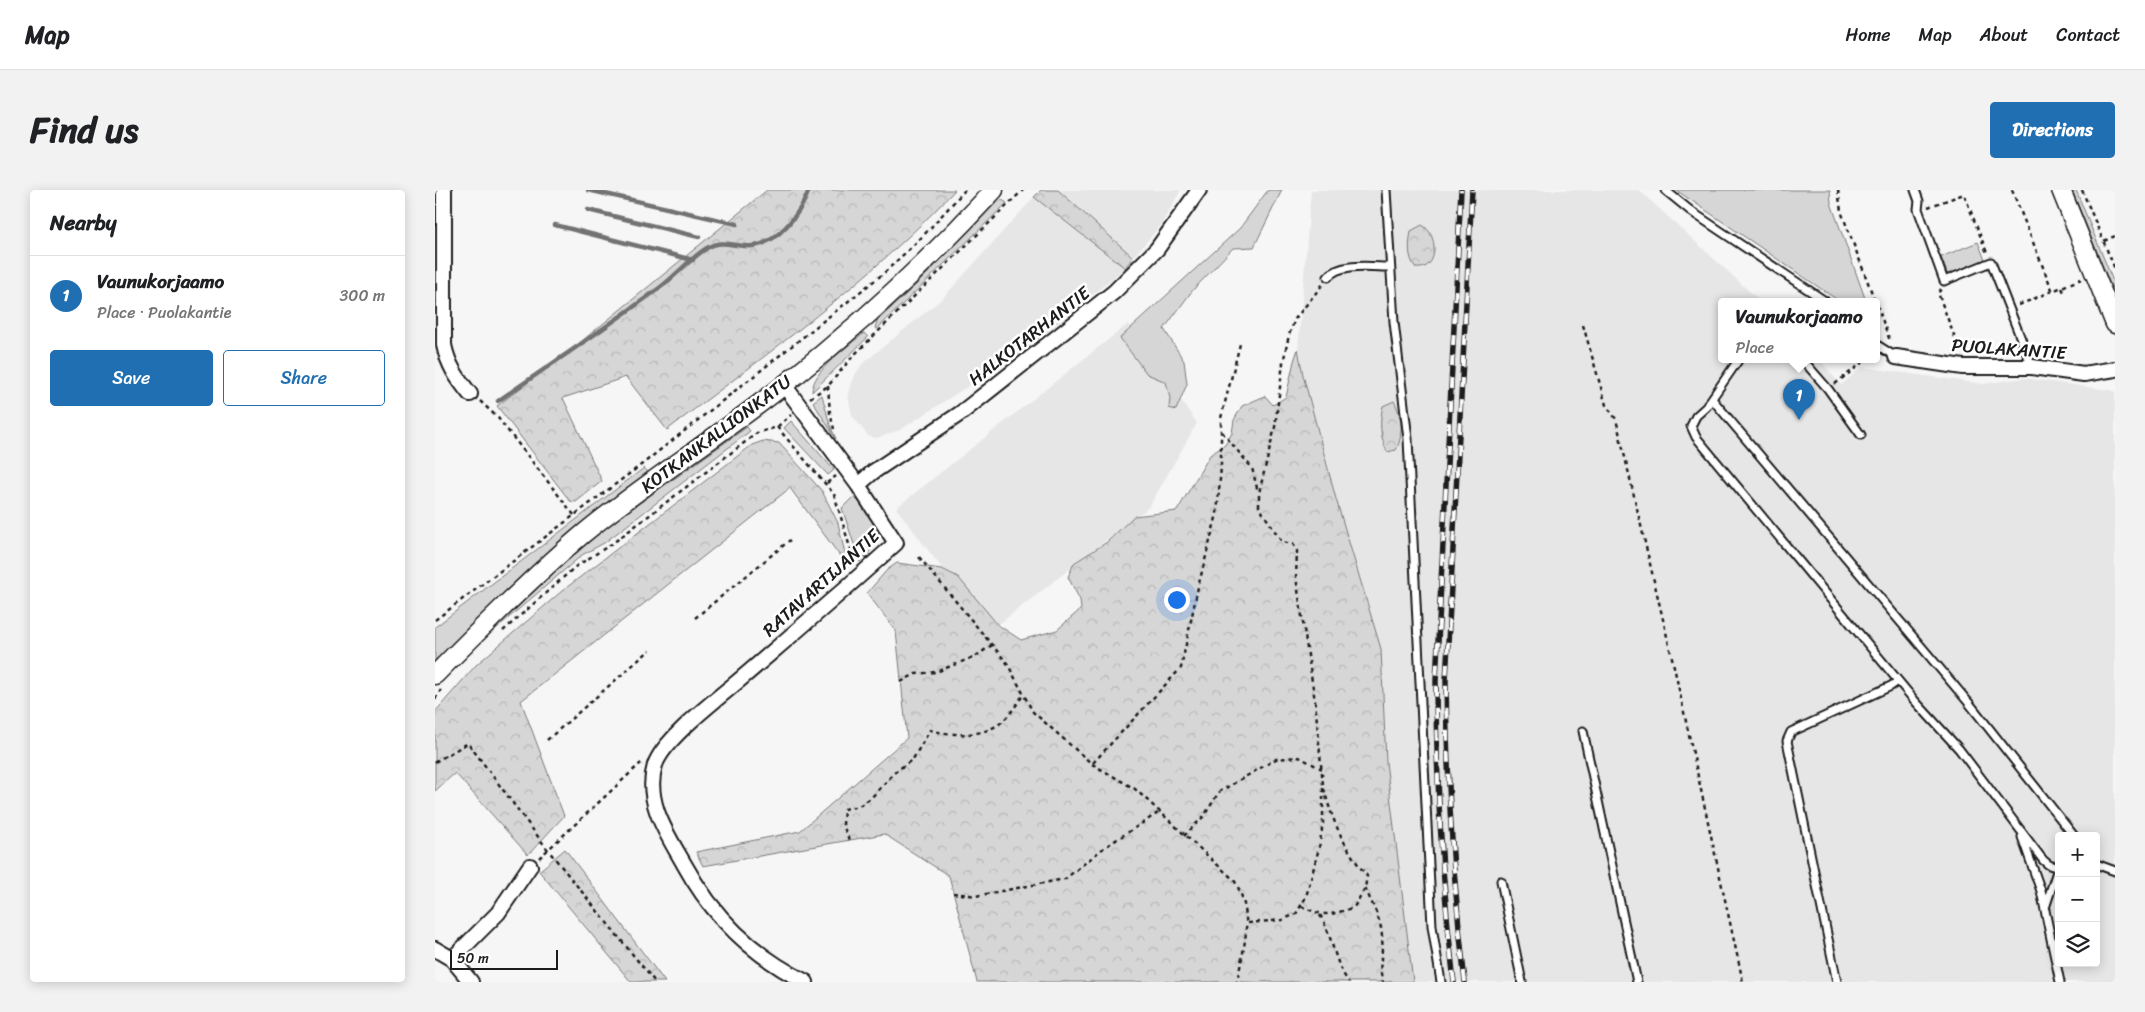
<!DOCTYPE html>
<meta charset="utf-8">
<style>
body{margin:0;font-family:Sriracha,sans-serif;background:#f2f2f2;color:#202124}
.controls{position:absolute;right:15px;bottom:15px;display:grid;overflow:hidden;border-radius:5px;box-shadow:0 2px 12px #0003}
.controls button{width:45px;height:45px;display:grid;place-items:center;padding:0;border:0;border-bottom:1px solid #e0e0e0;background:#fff;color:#202124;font:25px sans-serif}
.scale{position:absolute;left:15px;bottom:12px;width:108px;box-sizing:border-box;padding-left:5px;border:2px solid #1c1c1c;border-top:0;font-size:14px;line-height:18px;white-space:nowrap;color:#1c1c1c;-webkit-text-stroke:4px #fff;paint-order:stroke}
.you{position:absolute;left:741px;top:409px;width:18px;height:18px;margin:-12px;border:4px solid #fff;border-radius:50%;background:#1a73e8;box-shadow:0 0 0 8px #1a73e833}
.badge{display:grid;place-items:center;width:32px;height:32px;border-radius:50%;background:#1f6fb2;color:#fff;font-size:16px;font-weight:700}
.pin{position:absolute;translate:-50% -41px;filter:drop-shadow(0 1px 2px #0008)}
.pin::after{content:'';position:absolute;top:26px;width:18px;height:15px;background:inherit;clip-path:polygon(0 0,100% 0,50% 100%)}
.popup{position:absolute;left:1283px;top:108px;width:162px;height:65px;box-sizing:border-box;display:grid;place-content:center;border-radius:5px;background:#fff;filter:drop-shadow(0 1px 4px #0005);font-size:16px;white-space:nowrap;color:#757577}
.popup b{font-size:19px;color:#202124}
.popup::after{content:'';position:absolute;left:50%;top:100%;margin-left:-10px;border:10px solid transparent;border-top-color:#fff}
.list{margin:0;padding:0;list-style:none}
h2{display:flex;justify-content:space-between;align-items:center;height:65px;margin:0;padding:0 20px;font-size:21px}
h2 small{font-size:16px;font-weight:400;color:#757577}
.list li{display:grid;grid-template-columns:32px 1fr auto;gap:15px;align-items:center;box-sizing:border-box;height:80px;padding:0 20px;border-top:1px solid #e0e0e0}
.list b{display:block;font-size:19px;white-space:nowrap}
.list p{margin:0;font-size:16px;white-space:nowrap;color:#757577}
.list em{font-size:16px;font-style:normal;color:#757577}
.actions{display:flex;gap:10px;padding:15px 20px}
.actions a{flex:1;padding:11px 0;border:1px solid #1f6fb2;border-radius:5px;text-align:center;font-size:18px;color:#1f6fb2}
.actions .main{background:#1f6fb2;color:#fff}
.icon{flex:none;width:28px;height:28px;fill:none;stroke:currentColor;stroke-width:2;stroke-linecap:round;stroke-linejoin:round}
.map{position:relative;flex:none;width:1680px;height:792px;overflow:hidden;border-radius:5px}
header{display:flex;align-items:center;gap:30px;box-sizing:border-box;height:70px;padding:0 25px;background:#fff;border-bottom:1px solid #e0e0e0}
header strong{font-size:24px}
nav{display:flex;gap:28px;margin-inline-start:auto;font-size:18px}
.intro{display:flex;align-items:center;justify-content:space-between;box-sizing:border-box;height:120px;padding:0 30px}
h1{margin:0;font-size:35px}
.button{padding:12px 22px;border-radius:5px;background:#1f6fb2;color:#fff;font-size:18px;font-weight:700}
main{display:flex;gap:30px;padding:0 30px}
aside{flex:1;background:#fff;border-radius:5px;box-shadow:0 2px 12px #0003}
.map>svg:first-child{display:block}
.built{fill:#e6e6e6;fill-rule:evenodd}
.green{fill:#d6d6d6;stroke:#797979}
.forest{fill:url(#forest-crowns);stroke:#797979}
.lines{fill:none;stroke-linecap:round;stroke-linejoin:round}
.stream{stroke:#727272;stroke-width:4.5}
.service-casing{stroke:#1c1c1c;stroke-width:11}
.minor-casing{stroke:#1c1c1c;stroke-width:18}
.tertiary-casing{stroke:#1c1c1c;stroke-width:21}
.path{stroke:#1c1c1c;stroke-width:2.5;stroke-dasharray:4 4;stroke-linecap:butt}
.service{stroke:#fff;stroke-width:7}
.minor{stroke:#fff;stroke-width:14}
.tertiary{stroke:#fff;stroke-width:18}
.rail-casing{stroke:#1c1c1c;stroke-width:5.5}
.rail{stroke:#fff;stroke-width:4;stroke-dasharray:11;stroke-linecap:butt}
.labels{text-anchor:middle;stroke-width:5;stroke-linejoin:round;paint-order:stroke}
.street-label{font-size:18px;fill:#1c1c1c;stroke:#fff}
</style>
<header>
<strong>Map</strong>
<nav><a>Home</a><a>Map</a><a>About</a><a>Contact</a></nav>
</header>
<div class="intro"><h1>Find us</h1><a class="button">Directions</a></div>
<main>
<aside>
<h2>Nearby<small></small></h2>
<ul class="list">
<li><span class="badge">1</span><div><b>Vaunukorjaamo</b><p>Place · Puolakantie</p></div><em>300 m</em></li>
</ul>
<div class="actions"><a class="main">Save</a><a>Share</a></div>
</aside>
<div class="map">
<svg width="1680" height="792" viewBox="0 0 1680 792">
<defs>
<pattern id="forest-crowns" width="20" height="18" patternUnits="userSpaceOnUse" patternTransform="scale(1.25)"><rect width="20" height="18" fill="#d6d6d6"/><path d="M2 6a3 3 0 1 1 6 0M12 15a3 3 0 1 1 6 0" fill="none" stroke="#b7b7b7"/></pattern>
</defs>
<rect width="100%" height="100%" fill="#f6f6f6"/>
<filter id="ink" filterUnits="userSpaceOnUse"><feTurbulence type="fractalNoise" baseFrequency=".02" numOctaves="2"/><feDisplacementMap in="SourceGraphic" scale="10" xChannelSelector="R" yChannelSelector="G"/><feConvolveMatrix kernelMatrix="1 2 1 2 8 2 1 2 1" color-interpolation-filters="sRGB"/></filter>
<g filter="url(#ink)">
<path class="built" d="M623,0H746L726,35L698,67Z
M876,0H1204L1325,111H1286V169H1384L1406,195L1427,177L1548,194L1589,188L1680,201V792H978L951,572L946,459L901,309L868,185L863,159ZM1624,646H1661V773H1624Z
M599,7L690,78L595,156L465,240L442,248L433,246L417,225L413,205L417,190L427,174L508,108Z
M693,134L762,233L714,317L555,441L461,318Z"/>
<path class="green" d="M833,0H847L819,57L798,58L757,101L729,139L749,171L752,194L741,220L734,218L735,208L731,192L712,184L685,148L805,38Z
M1241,0H1395L1396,13L1431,111H1404Z
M1637,0H1641L1680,96V106Z
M567,10L572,13L442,139L440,138L442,131L483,93L561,13Z
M1543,52L1550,70L1513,85L1506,67Z
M429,143L433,147L377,202C377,180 414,156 429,143Z
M387,205L395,235L401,249L378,212Z
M356,231L399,280L393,285L349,238Z
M312,237L315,241L169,353L147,365L49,449L137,365L185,327Z
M209,278L213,282C158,325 103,369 53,418C35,435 19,455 0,472V437Z
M418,307C424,310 427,316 431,321C447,343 444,354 425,372L407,318Z"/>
<path class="forest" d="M332,0H520C434,92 332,164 232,240L191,187L128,208L167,291L141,312L135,311L62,216L137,159Z
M606,0H623L698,67L690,78L599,7Z
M987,35C1004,44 1004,81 981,78C972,67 974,54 976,41Z
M863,159L868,185L901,309L946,459L951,572L978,792H542L514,686L449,644L268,676L261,662L365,641L472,548L461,441L432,403L452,380L462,373L507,379L523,387L563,435L586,450L622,440L646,419L645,410L633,387L639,373L672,352L699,326L742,321L775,265L790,255L797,243L799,230L807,216L830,206L838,215L851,207L859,171Z
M959,211C967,226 969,245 961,260L952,262C945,246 944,233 948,216Z
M328,251L344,253L387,301L403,333L413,377L355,298L86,511L129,626L93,665L20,583L0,601V522L41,475L127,401L317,255Z
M130,659L230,792H196L104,681Z"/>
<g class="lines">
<path class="stream" d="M153,0L302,34
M153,20L264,47
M120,35L258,70
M63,211C116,174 171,138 223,99C240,87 254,69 272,58C287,48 301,58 317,56C343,54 366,22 374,0"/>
<g class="service-casing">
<path id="service" d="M951,0L959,132L973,249L997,736L1006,792
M1230,0L1257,22L1390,111
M1480,0L1484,11L1483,19L1509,91L1556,72L1597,177
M893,87C905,72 937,77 955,77
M1442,155L1461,167
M1304,169L1271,217L1261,226L1256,236L1261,247L1480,511L1524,559L1608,670L1614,675L1624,678
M1367,169L1393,199L1426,245
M1277,209L1534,513L1639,646
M1148,541L1202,792
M1587,647L1606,701L1625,792
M1661,674L1680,681
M1066,691L1087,792
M1610,718L1623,678
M1402,792L1352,551L1356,542L1456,496L1463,491"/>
</g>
<g class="minor-casing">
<path id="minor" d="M9,0V155C13,175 22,188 35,204
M1461,167L1528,177H1597L1649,184L1680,179
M349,195L423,295L461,353C411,399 359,443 308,487C285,507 229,548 220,575C209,611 232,644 249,674C278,727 317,765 371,792
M423,295L438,282L526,223L679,102L722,59L764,0
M0,759L17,769L36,792
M17,769L63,723L95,676"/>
</g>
<g class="tertiary-casing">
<path id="tertiary" d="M1626,0L1680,134
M0,485C48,436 96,388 148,344C212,291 283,247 349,195C424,136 494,71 559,0"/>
</g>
<path class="path" d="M1403,0L1406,21L1440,111
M1577,0L1618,102
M1647,0L1680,79
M1493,17L1529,4L1552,63
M1669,51L1680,46
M1627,98L1630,104
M1506,99L1503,103L1526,164
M1442,115L1455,151
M1584,115L1646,89
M1148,135L1171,215L1181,229L1238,472L1308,792
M1400,194L1432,169
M393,196L395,223L399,239
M375,208L393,196L418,166L588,0
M45,211L63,228L139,325
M342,237L399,304L419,371
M787,242L817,278L823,302
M392,293L401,286
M484,367L572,473L598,522L657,574L700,599L799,690C820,725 809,755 802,792
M260,428L355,350
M0,430L210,272L449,83L487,47L530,0
M68,441L140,377L178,353L322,243L342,237L356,225
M466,492L480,484L501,482L541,466L557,455
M0,509L6,500
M112,550L215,460
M0,572L33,553L113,660L220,792
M658,573L746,478L763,397L782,324L786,277V228L805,154
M749,646L769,626L784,602L841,569L864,567L887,579
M414,650L408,635L409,619L424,616L436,608L460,582L478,569L495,540C519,546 551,548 570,529C577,522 583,512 589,504
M104,668L206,573
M930,698C937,714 946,729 947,746C949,762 942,775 948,792
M518,703L541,706L630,689L670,657L723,623
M866,716C889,727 895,726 919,717L930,698L932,686C910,659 898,633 889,599
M885,725C898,746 899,774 914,792
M813,733L847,730L861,724L871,707L884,658L888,633V595L880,511L861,387L862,361L858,354L847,352L824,317V303L840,237L848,173L854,145L860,129L888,94"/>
<use href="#service" class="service"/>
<use href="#minor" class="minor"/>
<use href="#tertiary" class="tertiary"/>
<g class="rail-casing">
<path id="rail" d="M1019,792C1007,692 1001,592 1001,491L1026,0
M1030,792C1018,692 1012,592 1011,491L1037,0"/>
</g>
<use href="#rail" class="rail"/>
</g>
</g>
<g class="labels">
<g class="street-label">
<text transform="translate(594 146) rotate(-38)" y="6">HALKOTARHANTIE</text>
<text transform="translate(1574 159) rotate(4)" y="6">PUOLAKANTIE</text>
<text transform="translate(281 244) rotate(-37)" y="6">KOTKANKALLIONKATU</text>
<text transform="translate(386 393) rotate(-42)" y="6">RATAVARTIJANTIE</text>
</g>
</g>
</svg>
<div class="controls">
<button>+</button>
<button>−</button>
<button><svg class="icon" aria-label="layers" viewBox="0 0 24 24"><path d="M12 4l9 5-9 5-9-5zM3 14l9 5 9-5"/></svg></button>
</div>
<div class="scale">50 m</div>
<div class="you"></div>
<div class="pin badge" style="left:1364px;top:230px">1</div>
<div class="popup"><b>Vaunukorjaamo</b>Place</div>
</div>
</main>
